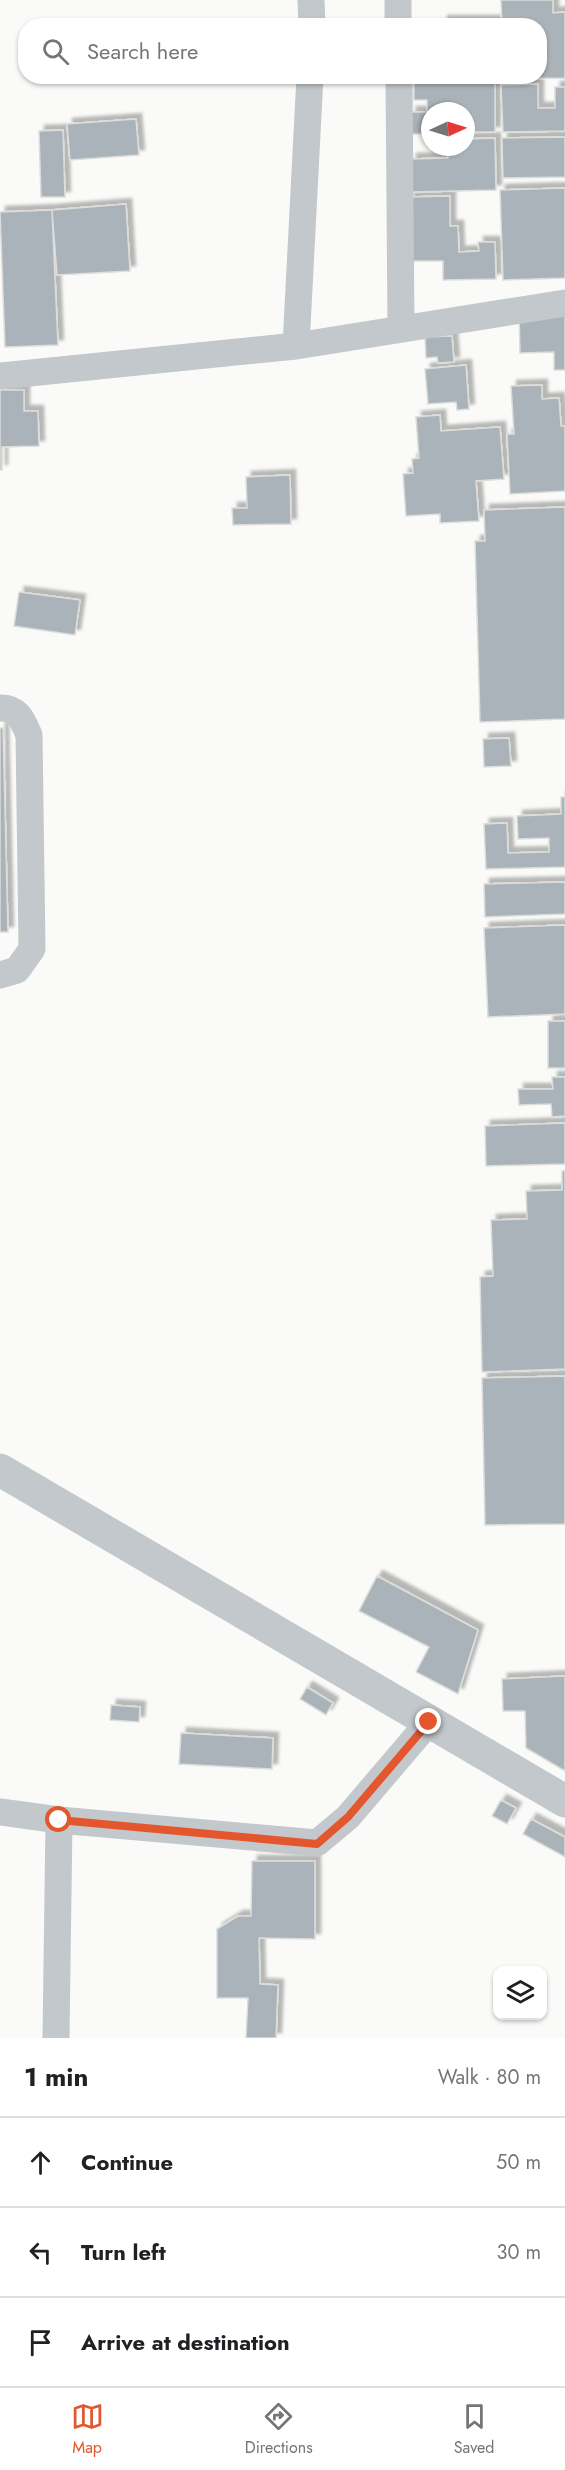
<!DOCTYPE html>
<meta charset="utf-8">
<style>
body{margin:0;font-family:Jost,sans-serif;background:#f2f2f2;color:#202124}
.controls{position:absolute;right:18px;bottom:18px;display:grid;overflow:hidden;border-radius:12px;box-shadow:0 2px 4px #0004}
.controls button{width:54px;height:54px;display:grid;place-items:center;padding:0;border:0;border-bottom:2px solid #e0e0e0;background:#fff;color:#202124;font:30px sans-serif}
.compass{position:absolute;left:421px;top:102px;width:54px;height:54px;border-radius:50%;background:#fff;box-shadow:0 2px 4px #0004;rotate:86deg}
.stop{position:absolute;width:18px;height:18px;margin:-14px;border:4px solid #e4572e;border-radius:50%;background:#fff}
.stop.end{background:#e4572e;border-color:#fff;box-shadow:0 2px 6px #0008}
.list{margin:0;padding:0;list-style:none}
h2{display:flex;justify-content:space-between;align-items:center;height:78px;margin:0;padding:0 24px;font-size:26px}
h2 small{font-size:20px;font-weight:400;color:#757577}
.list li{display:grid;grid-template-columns:39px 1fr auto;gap:18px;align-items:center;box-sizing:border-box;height:90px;padding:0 24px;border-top:2px solid #e0e0e0}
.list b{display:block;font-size:22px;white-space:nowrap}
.list em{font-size:20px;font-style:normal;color:#757577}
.icon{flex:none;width:33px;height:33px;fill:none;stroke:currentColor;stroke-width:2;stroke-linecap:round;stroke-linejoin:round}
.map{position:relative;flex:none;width:565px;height:2038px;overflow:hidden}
.search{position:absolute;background:#fff;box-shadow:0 2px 4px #0004;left:18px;right:18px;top:18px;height:66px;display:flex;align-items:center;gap:15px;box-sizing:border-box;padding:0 21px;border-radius:24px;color:#757577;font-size:22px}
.sheet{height:348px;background:#fff}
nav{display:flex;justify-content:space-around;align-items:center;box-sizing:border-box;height:84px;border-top:2px solid #e0e0e0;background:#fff;font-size:16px;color:#757577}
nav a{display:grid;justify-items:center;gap:3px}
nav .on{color:#e4572e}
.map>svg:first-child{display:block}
.building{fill:#aab3b9;stroke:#dcdcda;stroke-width:1.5;filter:url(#shadow)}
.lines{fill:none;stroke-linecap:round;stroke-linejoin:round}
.minor{stroke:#c3c8cc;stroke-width:27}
.tertiary{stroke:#c3c8cc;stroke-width:33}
.route{stroke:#e4572e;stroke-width:8}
</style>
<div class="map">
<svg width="565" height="2038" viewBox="0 0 565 2038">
<defs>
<filter id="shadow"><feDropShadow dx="5.5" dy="-5.5" stdDeviation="1.5" flood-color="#0004"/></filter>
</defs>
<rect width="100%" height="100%" fill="#fafaf8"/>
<path class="building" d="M501,0H553V13L565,12V78L503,79V76H540V26H502Z
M442,21H496V26H442Z
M414,76H495V132H466V111L438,110L430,111V134H410L411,112H427V100H414Z
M538,84V108H555V87H565V131L503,132L501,85Z
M136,119L139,155L70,160L67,124Z
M63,130L65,197H41L39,131Z
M565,137V177L503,178L502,138Z
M495,138L496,190L412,192L411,159L448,158L447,147H466V139Z
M565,188V278L503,280L500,190Z
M450,196V226H458L459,252L479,251L478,242H495L496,279L443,280V261H410L409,197Z
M126,204L130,271L57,275L52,210Z
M52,210L58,345L5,347L0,212Z
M519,312H565V370H554V352L520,353Z
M452,336L454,362L438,363L437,357L426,358L425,337Z
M466,365L469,409L457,410L456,402L428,404L425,369Z
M542,385V399L559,398L561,426H565V491L510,494L507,434H514L511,386Z
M0,390H24V411H38L39,446L2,447V470H0Z
M440,415L441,431L500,427L504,479L476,481L479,521L440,523V514L406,516L403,474L413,473L412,459L419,458L416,417Z
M290,475L291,524L233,525L232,508H247L246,477Z
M565,507V719L480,722L475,541H485L484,510Z
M19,592L80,600L75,635L14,626Z
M0,728H3L8,932H0Z
M509,738L511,766L484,767L483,739Z
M561,797H565V867L486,869L484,824L507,823L508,853L549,852V838L518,839L517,816L561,814Z
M565,882V914L485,917L484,884Z
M565,925V1014L488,1017L484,928Z
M548,1021H565V1068H548Z
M552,1077H565V1116L552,1117L551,1104L519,1105L518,1089H553Z
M565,1123V1164L486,1166L485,1126Z
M562,1171H565V1369L482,1372L480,1277L493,1276L491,1220L527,1219L526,1191L562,1190Z
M565,1376V1524L485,1525L482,1378Z
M377,1576L478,1630L458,1694L416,1672L429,1647L359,1611Z
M565,1676V1771L526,1748L525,1711H503L502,1679Z
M307,1687L333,1703L326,1715L300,1699Z
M111,1705L140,1707L139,1722L110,1720Z
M181,1733L273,1738L272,1769L179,1764Z
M501,1800L516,1808L507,1824L492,1816Z
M531,1819L565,1837V1857L523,1834Z
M252,1861H315V1939L259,1938L260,1984L278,1985L276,2038H246L248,1998H217V1929L238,1916H251Z"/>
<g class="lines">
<path class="minor" d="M311,0L312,26
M398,0V26
M399,76L401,329
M296,346L310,76
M0,376L296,346L565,303
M0,708C18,707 23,721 29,735L32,949L17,970L0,975
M0,1812L59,1820L317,1843L348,1817L429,1722
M56,2038L59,1820"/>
<path class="tertiary" d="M0,1470L565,1801"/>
</g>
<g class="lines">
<path class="route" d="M59,1820L317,1844L348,1817L429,1722"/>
</g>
</svg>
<div class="controls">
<button><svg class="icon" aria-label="layers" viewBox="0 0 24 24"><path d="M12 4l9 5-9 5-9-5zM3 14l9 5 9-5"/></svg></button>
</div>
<svg class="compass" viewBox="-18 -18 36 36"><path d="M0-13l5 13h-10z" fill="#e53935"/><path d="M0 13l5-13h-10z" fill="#757577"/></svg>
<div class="stop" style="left:59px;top:1820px"></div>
<div class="stop end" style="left:429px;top:1722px"></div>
<div class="search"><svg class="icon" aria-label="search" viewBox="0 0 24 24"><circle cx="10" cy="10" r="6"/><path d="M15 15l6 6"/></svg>Search here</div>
</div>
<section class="sheet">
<h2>1 min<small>Walk · 80 m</small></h2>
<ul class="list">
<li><svg class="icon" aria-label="ahead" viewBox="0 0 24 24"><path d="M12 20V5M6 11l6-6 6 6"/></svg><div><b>Continue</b></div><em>50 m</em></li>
<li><svg class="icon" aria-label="left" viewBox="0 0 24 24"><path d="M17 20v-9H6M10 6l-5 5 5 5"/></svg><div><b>Turn left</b></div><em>30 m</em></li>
<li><svg class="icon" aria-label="arrive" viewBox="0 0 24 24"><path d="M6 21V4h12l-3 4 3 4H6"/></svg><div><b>Arrive at destination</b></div></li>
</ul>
</section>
<nav>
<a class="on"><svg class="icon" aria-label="map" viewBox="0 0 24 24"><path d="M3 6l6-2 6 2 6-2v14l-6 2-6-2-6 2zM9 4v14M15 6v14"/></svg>Map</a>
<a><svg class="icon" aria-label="directions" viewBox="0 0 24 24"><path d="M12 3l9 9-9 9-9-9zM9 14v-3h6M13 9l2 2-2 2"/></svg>Directions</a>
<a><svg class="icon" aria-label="saved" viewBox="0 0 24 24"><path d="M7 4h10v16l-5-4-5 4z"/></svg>Saved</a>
</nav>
